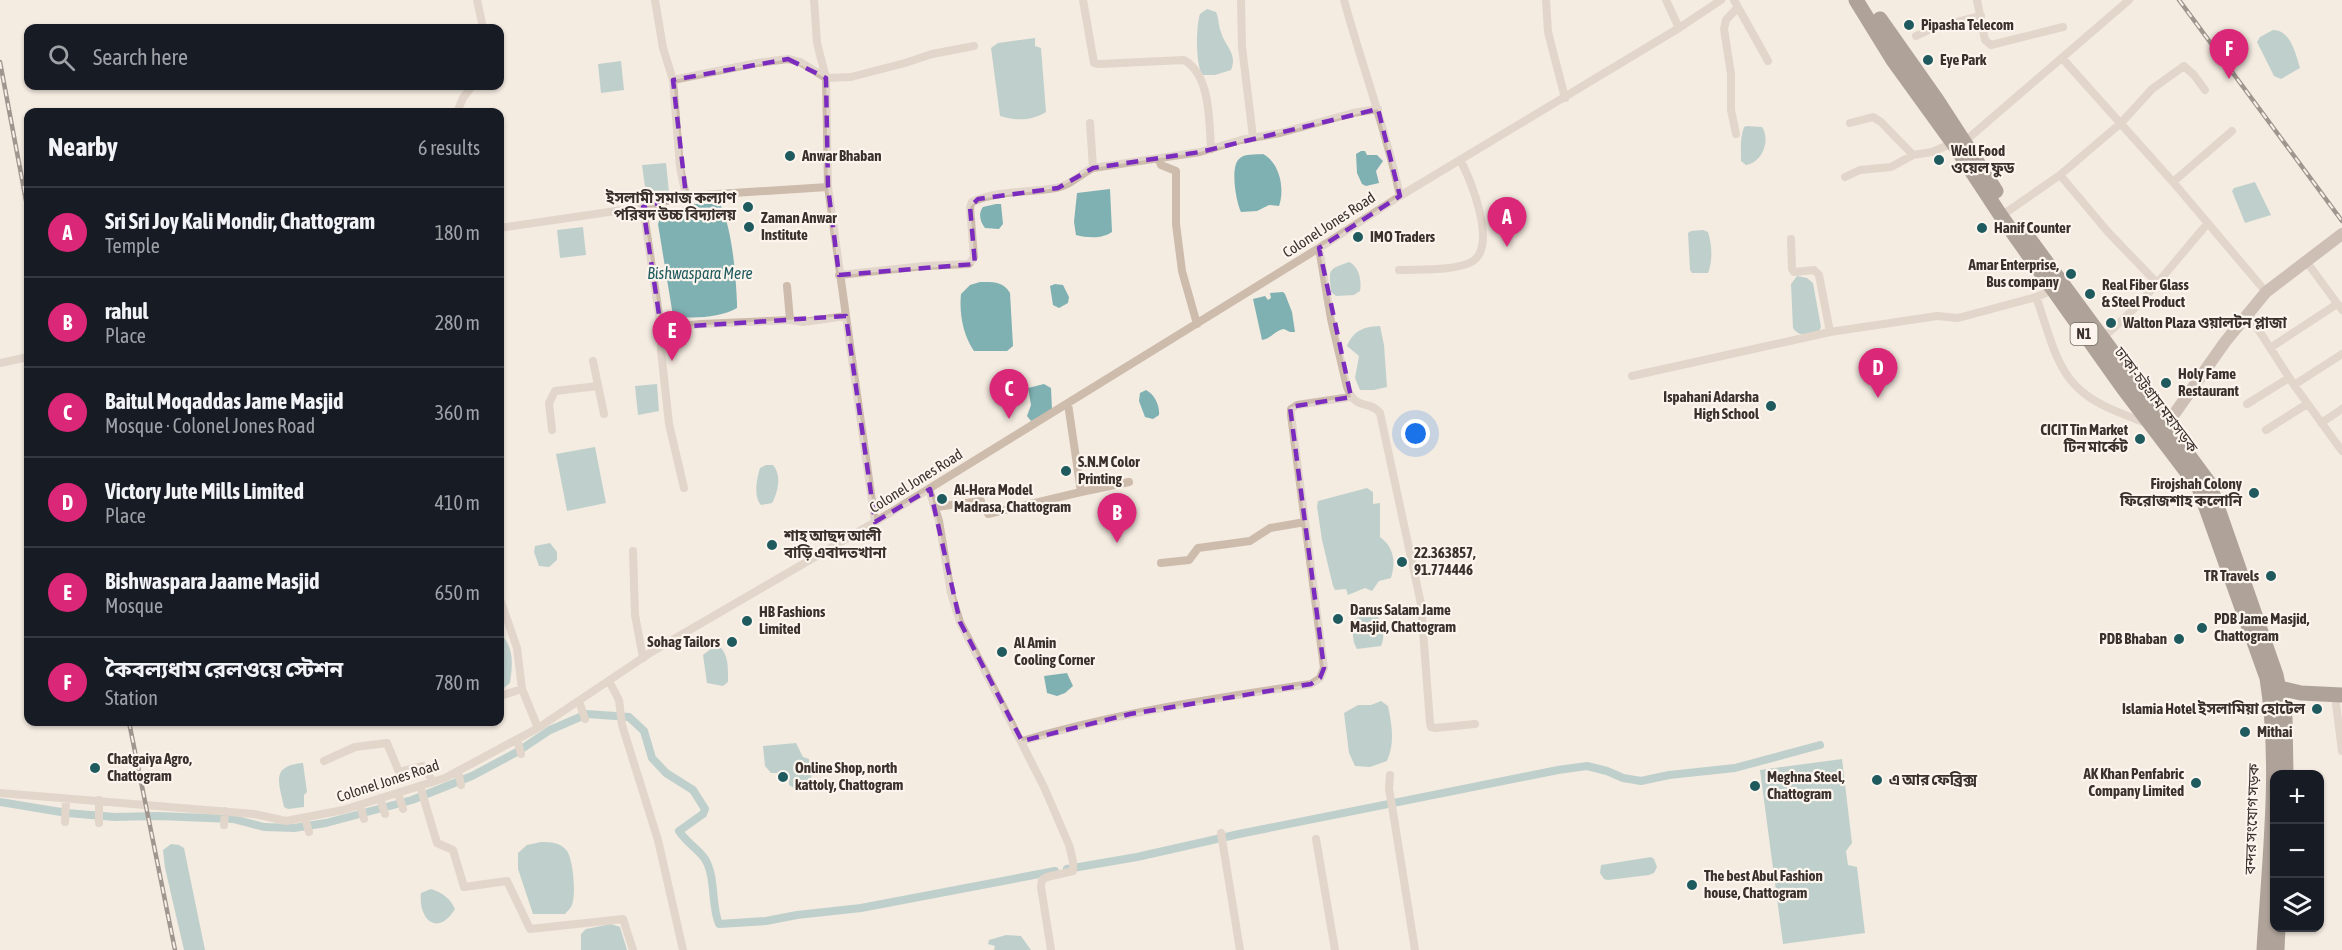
<!DOCTYPE html>
<meta charset="utf-8">
<style>
body{margin:0;font-family:"Asap Condensed","Noto Sans Bengali",sans-serif;background:#20242c;color:#f1f3f6}
.controls{position:absolute;right:18px;bottom:18px;display:grid;overflow:hidden;border-radius:12px;box-shadow:0 2px 4px #0004}
.controls button{width:54px;height:54px;display:grid;place-items:center;padding:0;border:0;border-bottom:2px solid #363941;background:#171b24;color:#f1f3f6;font:30px sans-serif}
.you{position:absolute;left:1416px;top:434px;width:21px;height:21px;margin:-15px;border:4px solid #fff;border-radius:50%;background:#1a73e8;box-shadow:0 0 0 9px #1a73e833}
.badge{display:grid;place-items:center;width:39px;height:39px;border-radius:50%;background:#db2777;color:#fff;font-size:20px;font-weight:700}
.pin{position:absolute;translate:-50% -50px;filter:drop-shadow(0 2px 3px #0008)}
.pin::after{content:'';position:absolute;top:32px;width:21px;height:18px;background:inherit;clip-path:polygon(0 0,100% 0,50% 100%)}
.list{margin:0;padding:0;list-style:none}
h2{display:flex;justify-content:space-between;align-items:center;height:78px;margin:0;padding:0 24px;font-size:26px}
h2 small{font-size:20px;font-weight:400;color:#9ea1a6}
.list li{display:grid;grid-template-columns:39px 1fr auto;gap:18px;align-items:center;box-sizing:border-box;height:90px;padding:0 24px;border-top:2px solid #363941}
.list b{display:block;font-size:22px;white-space:nowrap}
.list p{margin:0;font-size:20px;white-space:nowrap;color:#9ea1a6}
.list em{font-size:20px;font-style:normal;color:#9ea1a6}
.icon{flex:none;width:33px;height:33px;fill:none;stroke:currentColor;stroke-width:2;stroke-linecap:round;stroke-linejoin:round}
.map{position:relative;flex:none;width:2342px;height:950px;overflow:hidden}
.search{position:absolute;background:#171b24;box-shadow:0 2px 4px #0004;left:24px;top:24px;width:480px;height:66px;display:flex;align-items:center;gap:15px;box-sizing:border-box;padding:0 21px;border-radius:12px;color:#9ea1a6;font-size:22px}
.panel{position:absolute;background:#171b24;box-shadow:0 2px 4px #0004;left:24px;top:108px;width:480px;height:618px;border-radius:12px}
.map>svg:first-child{display:block}
.water{fill:#7fb0b2}
.lines{fill:none;stroke-linecap:round;stroke-linejoin:round}
.canal{stroke:#7fb0b2;stroke-width:8}
.street{stroke:#cdbbac;stroke-width:8}
.secondary{stroke:#a18a7d;stroke-width:12}
.highway{stroke:#5c4a42;stroke-width:15}
.rail-casing{stroke:#3b302b;stroke-width:4.5}
.rail{stroke:#fbf5ee;stroke-width:2;stroke-dasharray:7;stroke-linecap:butt}
.marked{fill:none;stroke:#7b2cbf;stroke-width:4.5;stroke-dasharray:12 8;stroke-linejoin:round}
.poi-dot{fill:#1f5a5e;stroke:#fbf5ee;stroke-width:2}
.labels{text-anchor:middle;stroke-width:4.5;stroke-linejoin:round;paint-order:stroke}
.shield{fill:#fbf5ee;stroke:#756b66;stroke-width:1.5}
.shield-label{font-size:14px;font-weight:bold;fill:#3b302b}
.poi-label{font-size:15px;font-weight:bold;fill:#3b302b;stroke:#fbf5ee;text-anchor:start}
.street-label{font-size:15px;fill:#3b302b;stroke:#fbf5ee}
.water-label{font-size:16px;font-style:italic;fill:#1f5a5e;stroke:#fbf5ee}
</style>
<div class="map">
<svg width="2342" height="950" viewBox="0 0 2342 950">
<rect width="100%" height="100%" fill="#f4ebe1"/>
<path class="water" d="M1207,9L1216,12C1219,18 1218,25 1221,32C1225,47 1238,53 1231,70L1215,75H1203C1195,66 1196,26 1200,14Z
M2273,30C2291,30 2296,55 2300,68L2281,79L2274,76L2257,42L2260,37Z
M1035,38V46L1041,48L1046,112C1032,121 1015,121 1000,116L991,48L998,43Z
M621,61L624,90L601,93L598,64Z
M1747,126L1762,127C1771,140 1762,163 1746,165L1741,161C1741,150 1740,137 1744,127Z
M1361,151H1365L1367,155H1377L1383,161L1376,171L1379,183L1366,186L1362,184L1357,173L1356,154Z
M1263,154C1280,163 1285,189 1279,206L1269,205L1257,211L1241,212C1236,202 1230,167 1239,159C1245,153 1255,155 1263,154Z
M666,163L669,192L646,194L642,165Z
M2255,182L2271,215L2245,223L2232,191L2234,188Z
M1110,189L1112,232C1102,239 1088,238 1076,235L1074,222L1077,193Z
M694,204H720C732,227 736,276 737,303V308C719,318 692,319 673,316L658,224L661,215Z
M996,204H1001L1003,224L999,229L985,228C980,222 978,213 983,207Z
M583,227L586,255L560,258L557,230Z
M1703,230L1708,232C1712,245 1713,260 1708,273H1692L1690,270L1688,233L1691,231Z
M1349,262C1359,266 1362,281 1360,291L1354,295L1336,296L1331,292C1329,269 1327,270 1349,262Z
M1797,276L1807,278L1813,283L1821,327L1819,331C1809,334 1800,338 1793,328L1791,284Z
M980,282C993,282 1003,281 1010,293L1013,346L1007,351H974C963,335 959,313 961,294L970,285Z
M1055,284L1063,285L1069,297L1068,303L1059,308L1053,305L1050,286Z
M1283,292L1285,294L1292,312L1295,332H1290L1284,329C1274,331 1271,339 1262,340L1253,299L1265,296L1268,300L1271,298L1270,293Z
M1380,326L1384,345L1387,387L1374,390H1360L1355,378L1359,356L1347,346C1354,330 1363,327 1380,326Z
M657,384L659,411L638,415L635,386Z
M1044,384L1051,388L1052,410L1031,421L1027,416L1031,405L1028,388Z
M1146,390C1154,394 1160,405 1159,415L1153,419L1145,417L1139,401L1140,393Z
M595,447L606,503L567,511L556,454Z
M766,465H773C782,475 778,492 772,503L761,505C753,496 757,478 760,468Z
M1367,488L1373,492V504L1380,503V537C1394,547 1396,562 1391,578L1379,581L1372,591L1365,588L1348,595L1346,589L1335,590L1333,586L1322,540L1317,506L1318,501Z
M550,543L557,552V560L549,567L539,566L534,552L535,546Z
M1375,612C1382,621 1386,636 1381,646L1357,649L1354,643L1351,623L1357,618Z
M500,633C514,647 513,663 510,683L500,691Z
M712,648H721C729,657 728,670 728,682L723,686L707,683L703,655Z
M1067,673L1073,686L1065,693L1057,696L1047,693L1044,676Z
M1381,701L1388,706C1392,725 1395,743 1387,761L1370,767L1355,766L1349,753L1344,713L1358,705H1371Z
M796,743L803,757L809,759L812,782L794,788L789,785L788,773H771L765,766L763,746Z
M1842,759L1852,843L1846,851L1848,865L1857,867L1865,933L1783,944L1760,770Z
M303,763L307,792L304,795V807L288,809L284,807C279,782 270,766 303,763Z
M541,842C551,842 560,842 567,851C573,859 577,897 571,907C570,909 567,911 565,914H533L518,869V853L527,845Z
M171,844L179,845L184,848L205,950H184L165,868L163,850Z
M1651,857L1654,859L1657,867L1654,873L1649,875L1608,880L1604,879L1600,873L1601,865Z
M431,889C443,893 450,898 455,909C438,937 418,920 421,893Z
M611,924L620,927L627,950H581V934L586,929Z
M1006,935L1021,936L1031,950H994L995,946L988,944L989,940Z"/>
<g class="lines">
<path class="canal" d="M0,802L67,813L115,817L158,816L233,819L264,827L294,828L326,823L412,800L472,776L517,752L550,730L587,714L629,717L644,731L652,758L666,773L693,790L705,809L703,814L679,831C687,843 699,850 705,859C716,877 711,906 719,924L766,921L797,915L861,908L1055,871
M1067,869L1137,857L1239,834L1558,770L1587,766L1607,771L1623,778L1641,781L1669,775L1735,768L1820,745"/>
<path class="street" d="M477,0L483,28
M655,0L663,48L673,80L680,167L686,196L828,187L846,316
M814,0L817,43L826,78L828,187
M1083,0L1094,63L1099,64L1184,60C1211,75 1209,122 1211,149
M1241,0L1242,47L1253,137
M1344,0C1362,66 1386,129 1400,196
M1546,0L1548,32L1565,98
M1666,0L1679,28
M1734,0L1768,61
M1977,0L1985,40L1991,45L2063,27
M1916,36L1933,28L1981,16
M2062,58L2173,182L2266,292
M673,80L757,63L788,59L800,62L826,78L851,77L905,63L932,54L974,46
M457,112L463,98L472,86
M1090,123L1093,168
M1850,123L1873,117L1881,122L1913,155
M1736,134L1731,110V74L1724,29L1726,20L1738,7
M1964,142L2129,0
M1159,160L1161,165L1176,171V224L1182,271L1197,324
M2060,175L2108,232L2158,284
M1845,177L1860,170L1891,167L1913,155L1932,152L1953,143
M2173,182L2232,131
M2001,216L2060,175L2121,123L2152,89L2184,66L2194,75L2205,90
M500,228L643,207
M1791,239L1792,269L1794,272L1814,270L1819,275L1830,332
M1319,248L1331,319L1347,387C1356,412 1369,399 1380,413L1421,604L1430,723L1431,727L1435,728L1475,724
M2306,261L2342,310
M1399,270C1419,269 1458,271 1473,261C1497,245 1471,179 1460,160
M839,275L925,266L969,264L974,257L970,207L972,202C998,190 1028,193 1056,188C1070,186 1080,174 1093,168L1200,152L1241,140L1280,133L1353,113L1378,109
M787,286L790,320L803,322L846,316L875,522
M2036,297C2047,326 2054,364 2076,386C2094,405 2123,414 2146,423
M2247,312L2294,385L2342,451
M661,328L701,324L790,320
M2102,338C2143,305 2173,263 2208,223
M2270,348L2337,304
M593,361L604,414
M0,363L28,357
M1632,376L1830,332L1937,316L1958,318L2036,297L2053,290
M2294,385L2342,354
M1068,404L1081,492L1129,482
M2247,404L2289,378
M2321,423L2342,409
M552,430L549,403L555,391L598,386
M2266,430L2307,404
M684,488L669,424L661,350V328L643,207L686,196
M929,489L939,521L951,593L960,622L1044,787L1069,845L1073,861V871L1047,877L1042,880L1041,887L1051,950
M936,507L981,501L982,507H985L988,514L1081,492
M633,551L635,615L643,658
M1161,563L1189,560L1198,548L1250,541L1270,528L1305,522
M500,599L517,648L522,689L538,728
M609,681L619,700L622,725L658,840L683,950
M500,696L522,689
M2335,696L2342,751
M579,701L585,719
M517,739L521,754
M1022,741C1117,713 1214,698 1311,684L1320,678L1324,668L1291,415V409L1297,405L1351,397
M324,761L355,747L387,743L399,772L423,766L433,782
M458,771L461,785
M1390,775L1389,789L1393,812L1415,950
M420,786L437,843L453,850L464,887L507,881L530,929L623,919L633,950
M0,793L254,814L286,821L343,810L445,778L538,728L650,653L875,522L1319,248L1400,196L1679,28L1721,0
M398,793L403,809
M380,798L385,814
M99,800V823
M360,805L364,819
M305,818L309,832
M65,822L66,799
M224,825L225,811
M1221,833L1240,950
M1316,839L1335,950"/>
<path class="secondary" d="M2159,429L2170,420L2225,342L2266,292L2342,234"/>
<path class="highway" d="M1856,0L1893,60L1953,143L2001,216L2123,388L2199,488L2267,678C2281,767 2269,860 2264,950
M1880,19L1937,100L1996,191
M2025,233L2209,483L2276,675L2285,718L2286,774
M2272,688H2280L2301,693L2342,695
M2277,950L2278,928"/>
<g class="rail-casing">
<path id="rail" d="M2179,0L2342,221
M0,62L28,211
M129,722L175,950"/>
</g>
<use href="#rail" class="rail"/>
</g>
<path d="M0 0H2342V950H0ZM788,59L826,78L828,187L839,275L975,264L970,207L978,199L1058,188L1093,168L1200,152L1378,109L1400,196L1319,248L1351,397L1290,407L1324,668L1320,678L1311,684L1130,714L1022,741L960,622L930,489L875,522L846,316L661,328L643,207L686,196L673,80Z" fill="#f4ebe1" fill-opacity=".55" fill-rule="evenodd"/>
<path class="marked" d="M788,59L826,78L828,187L839,275L975,264L970,207L978,199L1058,188L1093,168L1200,152L1378,109L1400,196L1319,248L1351,397L1290,407L1324,668L1320,678L1311,684L1130,714L1022,741L960,622L930,489L875,522L846,316L661,328L643,207L686,196L673,80Z"/>
<g class="poi-dot">
<circle cx="1909" cy="25" r="6"/>
<circle cx="1928" cy="60" r="6"/>
<circle cx="790" cy="156" r="6"/>
<circle cx="1939" cy="160" r="6"/>
<circle cx="748" cy="207" r="6"/>
<circle cx="749" cy="227" r="6"/>
<circle cx="1982" cy="228" r="6"/>
<circle cx="1358" cy="237" r="6"/>
<circle cx="2071" cy="274" r="6"/>
<circle cx="2090" cy="294" r="6"/>
<circle cx="2111" cy="323" r="6"/>
<circle cx="2166" cy="383" r="6"/>
<circle cx="1771" cy="406" r="6"/>
<circle cx="2140" cy="439" r="6"/>
<circle cx="1066" cy="471" r="6"/>
<circle cx="2254" cy="493" r="6"/>
<circle cx="942" cy="499" r="6"/>
<circle cx="772" cy="545" r="6"/>
<circle cx="1402" cy="562" r="6"/>
<circle cx="2271" cy="576" r="6"/>
<circle cx="1338" cy="619" r="6"/>
<circle cx="747" cy="621" r="6"/>
<circle cx="2202" cy="628" r="6"/>
<circle cx="2179" cy="639" r="6"/>
<circle cx="732" cy="642" r="6"/>
<circle cx="1002" cy="652" r="6"/>
<circle cx="2317" cy="709" r="6"/>
<circle cx="2245" cy="732" r="6"/>
<circle cx="95" cy="768" r="6"/>
<circle cx="783" cy="777" r="6"/>
<circle cx="1877" cy="780" r="6"/>
<circle cx="2196" cy="783" r="6"/>
<circle cx="1755" cy="786" r="6"/>
<circle cx="1692" cy="885" r="6"/>
</g>
<g class="labels">
<rect class="shield" x="2070.5" y="323" width="27" height="22" rx="4.5"/>
<g class="shield-label">
<text x="2084" y="339">N1</text>
</g>
<g class="poi-label">
<text x="1921" y="30">Pipasha Telecom</text>
<text x="1940" y="65">Eye Park</text>
<text x="1951" y="156">Well Food<tspan x="1951" dy="17">ওয়েল ফুড</tspan></text>
<text x="802" y="161">Anwar Bhaban</text>
<text x="736" y="203" text-anchor="end">ইসলামী সমাজ কল্যাণ<tspan x="736" dy="17">পরিষদ উচ্চ বিদ্যালয়</tspan></text>
<text x="761" y="223">Zaman Anwar<tspan x="761" dy="17">Institute</tspan></text>
<text x="1994" y="233">Hanif Counter</text>
<text x="1370" y="242">IMO Traders</text>
<text x="2059" y="270" text-anchor="end">Amar Enterprise,<tspan x="2059" dy="17">Bus company</tspan></text>
<text x="2102" y="290">Real Fiber Glass<tspan x="2102" dy="17">&amp; Steel Product</tspan></text>
<text x="2123" y="328">Walton Plaza ওয়ালটন প্লাজা</text>
<text x="2178" y="379">Holy Fame<tspan x="2178" dy="17">Restaurant</tspan></text>
<text x="1759" y="402" text-anchor="end">Ispahani Adarsha<tspan x="1759" dy="17">High School</tspan></text>
<text x="2128" y="435" text-anchor="end">CICIT Tin Market<tspan x="2128" dy="17">টিন মার্কেট</tspan></text>
<text x="1078" y="467">S.N.M Color<tspan x="1078" dy="17">Printing</tspan></text>
<text x="2242" y="489" text-anchor="end">Firojshah Colony<tspan x="2242" dy="17">ফিরোজশাহ কলোনি</tspan></text>
<text x="954" y="495">Al-Hera Model<tspan x="954" dy="17">Madrasa, Chattogram</tspan></text>
<text x="784" y="541">শাহ আছদ আলী<tspan x="784" dy="17">বাড়ি এবাদতখানা</tspan></text>
<text x="1414" y="558">22.363857,<tspan x="1414" dy="17">91.774446</tspan></text>
<text x="2259" y="581" text-anchor="end">TR Travels</text>
<text x="1350" y="615">Darus Salam Jame<tspan x="1350" dy="17">Masjid, Chattogram</tspan></text>
<text x="759" y="617">HB Fashions<tspan x="759" dy="17">Limited</tspan></text>
<text x="2214" y="624">PDB Jame Masjid,<tspan x="2214" dy="17">Chattogram</tspan></text>
<text x="2167" y="644" text-anchor="end">PDB Bhaban</text>
<text x="720" y="647" text-anchor="end">Sohag Tailors</text>
<text x="1014" y="648">Al Amin<tspan x="1014" dy="17">Cooling Corner</tspan></text>
<text x="2305" y="714" text-anchor="end">Islamia Hotel ইসলামিয়া হোটেল</text>
<text x="2257" y="737">Mithai</text>
<text x="107" y="764">Chatgaiya Agro,<tspan x="107" dy="17">Chattogram</tspan></text>
<text x="795" y="773">Online Shop, north<tspan x="795" dy="17">kattoly, Chattogram</tspan></text>
<text x="2184" y="779" text-anchor="end">AK Khan Penfabric<tspan x="2184" dy="17">Company Limited</tspan></text>
<text x="1767" y="782">Meghna Steel,<tspan x="1767" dy="17">Chattogram</tspan></text>
<text x="1889" y="785">এ আর ফেব্রিক্স</text>
<text x="1704" y="881">The best Abul Fashion<tspan x="1704" dy="17">house, Chattogram</tspan></text>
</g>
<g class="street-label">
<text transform="translate(1329 225) rotate(-33)" y="5">Colonel Jones Road</text>
<text transform="translate(2156 400) rotate(53)" y="5">ঢাকা-চট্টগ্রাম মহাসড়ক</text>
<text transform="translate(916 481) rotate(-32)" y="5">Colonel Jones Road</text>
<text transform="translate(388 781) rotate(-18)" y="5">Colonel Jones Road</text>
<text transform="translate(2252 819) rotate(-88)" y="5">বন্দর সংযোগ সড়ক</text>
</g>
<g class="water-label">
<text x="700" y="279">Bishwaspara Mere</text>
</g>
</g>
</svg>
<div class="controls">
<button>+</button>
<button>−</button>
<button><svg class="icon" aria-label="layers" viewBox="0 0 24 24"><path d="M12 4l9 5-9 5-9-5zM3 14l9 5 9-5"/></svg></button>
</div>
<div class="you"></div>
<div class="pin badge" style="left:1507px;top:247px">A</div>
<div class="pin badge" style="left:1117px;top:543px">B</div>
<div class="pin badge" style="left:1009px;top:419px">C</div>
<div class="pin badge" style="left:1878px;top:398px">D</div>
<div class="pin badge" style="left:672px;top:361px">E</div>
<div class="pin badge" style="left:2229px;top:79px">F</div>
<div class="search"><svg class="icon" aria-label="search" viewBox="0 0 24 24"><circle cx="10" cy="10" r="6"/><path d="M15 15l6 6"/></svg>Search here</div>
<section class="panel">
<h2>Nearby<small>6 results</small></h2>
<ul class="list">
<li><span class="badge">A</span><div><b>Sri Sri Joy Kali Mondir, Chattogram</b><p>Temple</p></div><em>180 m</em></li>
<li><span class="badge">B</span><div><b>rahul</b><p>Place</p></div><em>280 m</em></li>
<li><span class="badge">C</span><div><b>Baitul Moqaddas Jame Masjid</b><p>Mosque · Colonel Jones Road</p></div><em>360 m</em></li>
<li><span class="badge">D</span><div><b>Victory Jute Mills Limited</b><p>Place</p></div><em>410 m</em></li>
<li><span class="badge">E</span><div><b>Bishwaspara Jaame Masjid</b><p>Mosque</p></div><em>650 m</em></li>
<li><span class="badge">F</span><div><b>কৈবল্যধাম রেলওয়ে স্টেশন</b><p>Station</p></div><em>780 m</em></li>
</ul>
</section>
</div>
